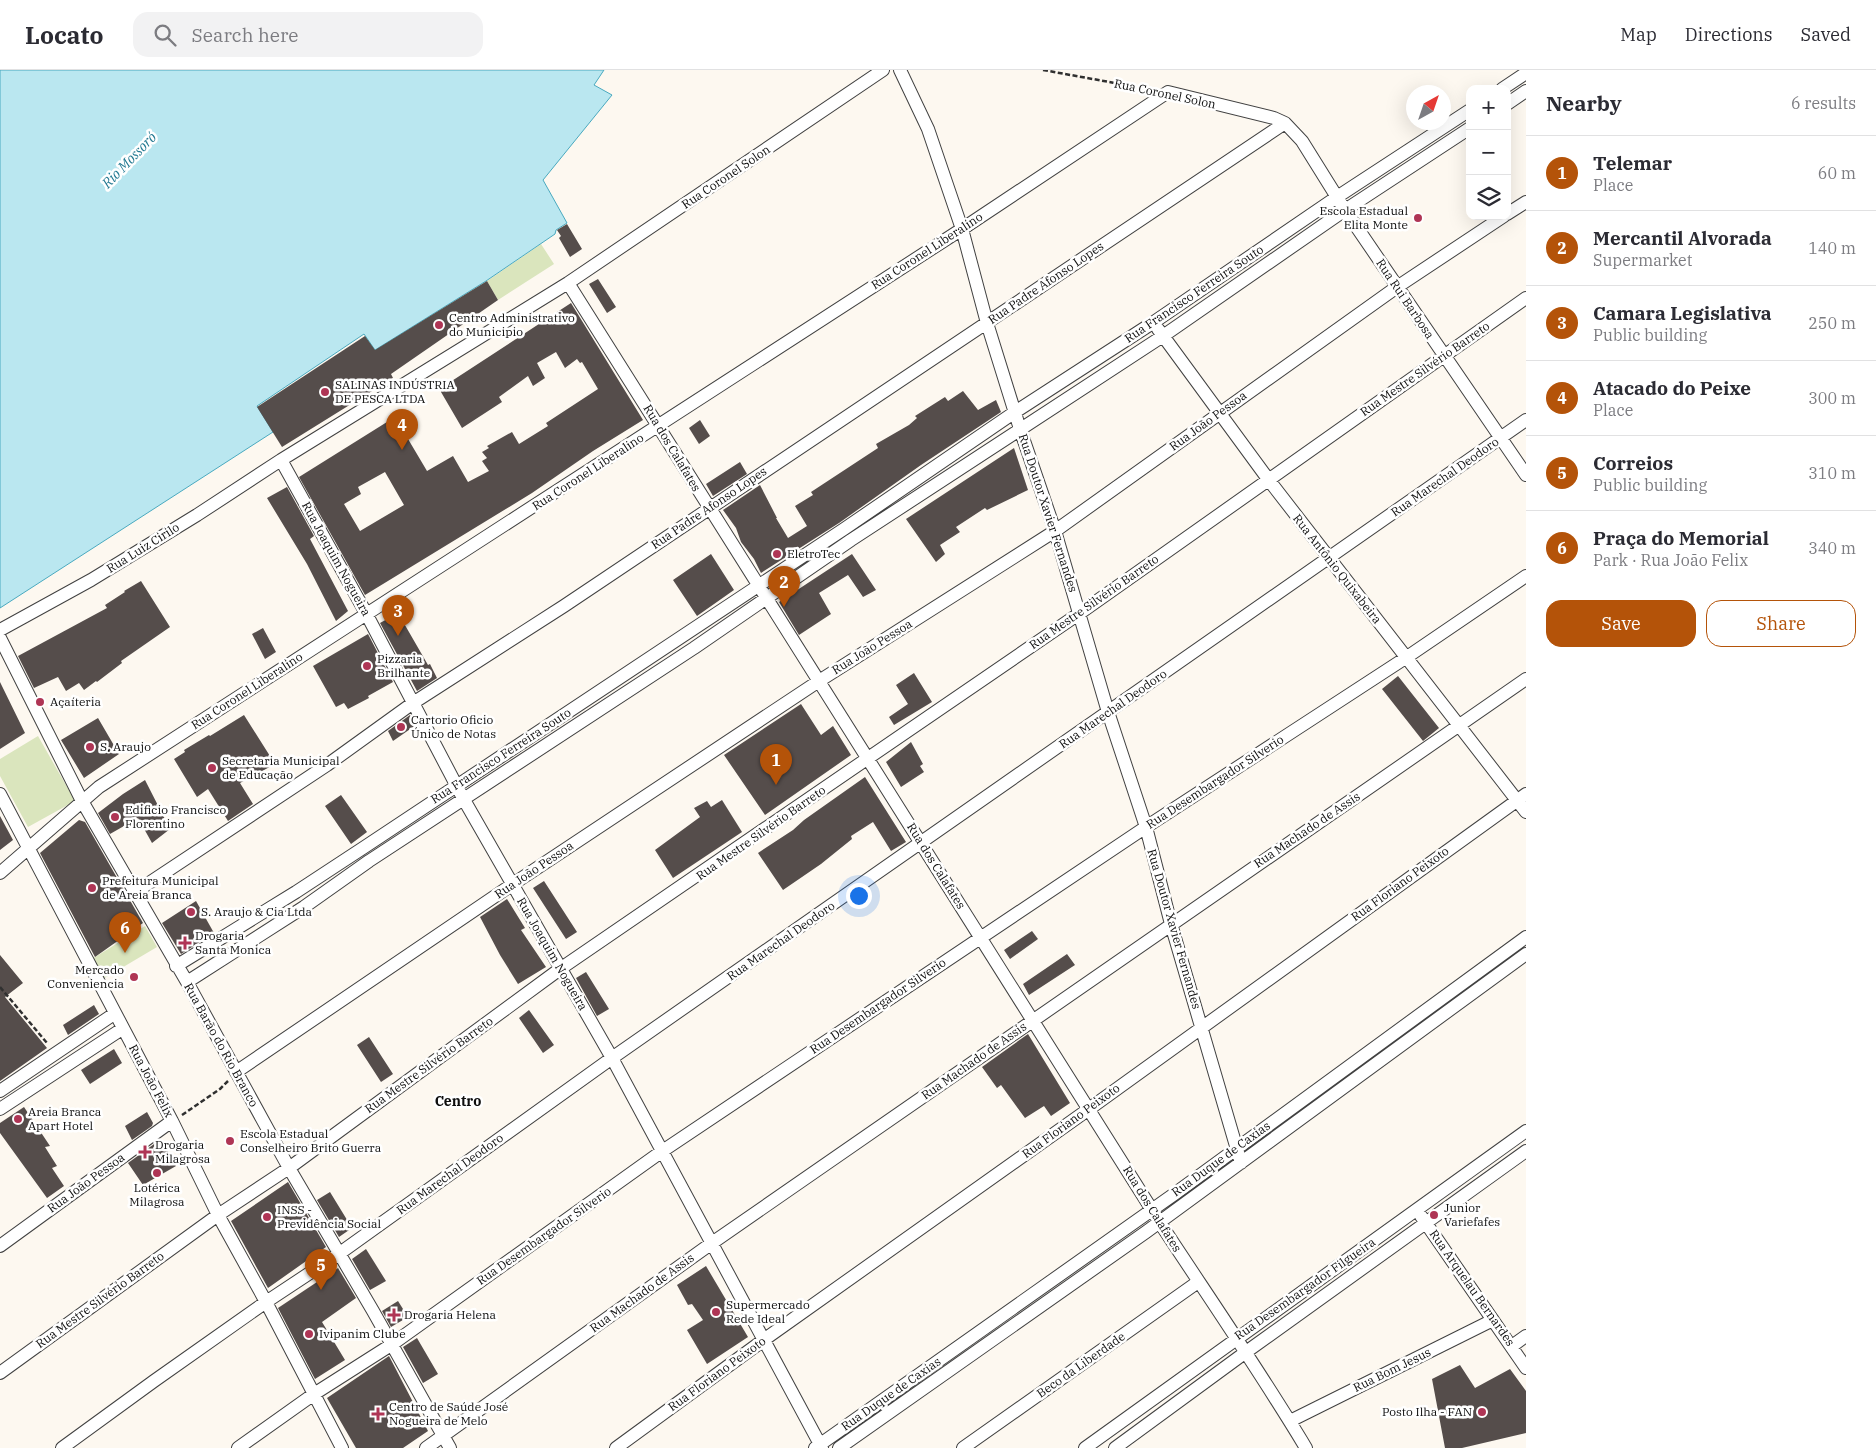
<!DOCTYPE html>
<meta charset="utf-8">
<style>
body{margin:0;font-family:"IBM Plex Serif",serif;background:#f2f2f3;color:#2b2b33}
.controls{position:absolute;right:15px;top:15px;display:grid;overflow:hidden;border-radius:10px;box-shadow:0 5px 20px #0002}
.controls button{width:45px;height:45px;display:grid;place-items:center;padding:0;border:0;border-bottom:1px solid #e1e1e2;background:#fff;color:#2b2b33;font:25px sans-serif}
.compass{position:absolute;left:1406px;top:15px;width:45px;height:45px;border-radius:50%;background:#fff;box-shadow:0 5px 20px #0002;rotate:40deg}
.you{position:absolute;left:858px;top:825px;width:18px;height:18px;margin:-12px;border:4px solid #fff;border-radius:50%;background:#1a73e8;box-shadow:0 0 0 8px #1a73e833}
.badge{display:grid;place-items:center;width:32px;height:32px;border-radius:50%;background:#b45309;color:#fff;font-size:16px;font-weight:700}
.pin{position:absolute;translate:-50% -41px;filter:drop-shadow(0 1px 2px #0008)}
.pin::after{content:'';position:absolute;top:26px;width:18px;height:15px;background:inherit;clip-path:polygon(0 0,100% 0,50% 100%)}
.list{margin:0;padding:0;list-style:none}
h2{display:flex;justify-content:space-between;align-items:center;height:65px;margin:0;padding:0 20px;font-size:21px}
h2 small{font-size:16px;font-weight:400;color:#7c7c81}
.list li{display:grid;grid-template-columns:32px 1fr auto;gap:15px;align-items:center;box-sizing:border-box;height:75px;padding:0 20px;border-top:1px solid #e1e1e2}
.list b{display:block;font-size:19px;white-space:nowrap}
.list p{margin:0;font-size:16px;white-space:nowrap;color:#7c7c81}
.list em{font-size:16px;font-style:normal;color:#7c7c81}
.actions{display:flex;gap:10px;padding:15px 20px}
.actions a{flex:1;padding:11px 0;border:1px solid #b45309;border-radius:15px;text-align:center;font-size:18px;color:#b45309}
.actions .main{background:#b45309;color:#fff}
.icon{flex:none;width:28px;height:28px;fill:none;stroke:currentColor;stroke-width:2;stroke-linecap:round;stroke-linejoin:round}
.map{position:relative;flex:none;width:1526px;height:1378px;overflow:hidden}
header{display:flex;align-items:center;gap:30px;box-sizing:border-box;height:70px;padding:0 25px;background:#fff;border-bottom:1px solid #e1e1e2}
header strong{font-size:24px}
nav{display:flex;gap:28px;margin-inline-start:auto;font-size:18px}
.search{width:350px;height:45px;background:#f2f2f3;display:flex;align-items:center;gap:12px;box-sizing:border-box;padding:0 18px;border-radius:15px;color:#7c7c81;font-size:19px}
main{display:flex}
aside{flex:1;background:#fff}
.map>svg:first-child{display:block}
.green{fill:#dae5bd}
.water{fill:#bae7f0;stroke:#49a9bf}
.building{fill:#554d4b;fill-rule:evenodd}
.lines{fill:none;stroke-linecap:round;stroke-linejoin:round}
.street-casing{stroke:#414141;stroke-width:14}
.path{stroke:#303030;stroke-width:2.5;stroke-dasharray:5 2.5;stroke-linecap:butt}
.street{stroke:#fff;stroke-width:12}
.poi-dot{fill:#af3555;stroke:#fff;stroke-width:2}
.labels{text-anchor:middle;stroke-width:5;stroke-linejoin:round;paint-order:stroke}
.street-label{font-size:12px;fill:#0e0e0e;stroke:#fff}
.poi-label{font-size:12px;fill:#0e0e0e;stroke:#fff;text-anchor:start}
.water-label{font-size:14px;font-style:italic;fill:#247a92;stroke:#fff}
.neighbourhood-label{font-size:14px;font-weight:bold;fill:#0e0e0e;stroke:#fff}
</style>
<header>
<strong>Locato</strong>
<div class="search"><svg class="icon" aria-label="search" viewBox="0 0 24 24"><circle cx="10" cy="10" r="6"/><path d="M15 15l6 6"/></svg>Search here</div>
<nav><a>Map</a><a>Directions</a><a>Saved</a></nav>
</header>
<main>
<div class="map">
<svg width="1526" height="1378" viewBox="0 0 1526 1378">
<rect width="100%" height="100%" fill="#fdf8f0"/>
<path class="green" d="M541,174L554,194L498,230L487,211Z
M38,666L75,731L28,757L0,706V689Z
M145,856L157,877L103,909L92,889Z"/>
<path class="water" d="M0,0H604L594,15L612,25L543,110L567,153L556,160L555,164L486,211L375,280L364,264L257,336L273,362L0,538Z"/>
<path class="building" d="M567,154L582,179L570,187L559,168L561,166L557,160Z
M598,209L616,237L607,243L589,214Z
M487,211L498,230L391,304L393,308L282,377L257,337L365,266L375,280Z
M571,233L643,350L593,381L532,423L365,525L299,407L395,347L427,401L453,386L468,412L489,401L482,391L487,388L482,382L489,378L487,376L512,362L519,374L548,356L546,353L598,319L582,292L580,293L577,289L565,298L556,282L537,293L545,308L533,316L528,306L499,327L502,332L462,358L441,322V318ZM385,402L404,435L360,461L344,434L361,424L358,417Z
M963,321L978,340L996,330L1001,342L921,395L839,453L761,503L754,489L741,472L736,458L723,440L760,415L777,448H776L788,468L807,456L795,436L813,425L811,422L878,378L876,374L909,355L917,348L915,346L945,327L948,331Z
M700,350L710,366L699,374L689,358Z
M1014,378L1028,420L987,440L985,438L956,457L960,462L940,475L945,484L936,492L906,449Z
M740,392L747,404L713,426L706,414Z
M287,417L314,466L310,469L348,541L336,551L307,494L267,428Z
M711,484L734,520L697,546L673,510Z
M852,484L876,520L863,527L848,505L819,523L831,544L799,565L779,532Z
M141,511L170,557L121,591L122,593L97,612L96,611L84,620L79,613L66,621L58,607L34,618L18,586L107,538L105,535L125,522L124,521Z
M398,543L428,595L430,594L437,608L417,621L380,553Z
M263,558L276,582L265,589L252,564Z
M368,564L393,612L368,626L369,628L348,639L344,633L336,637L313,596Z
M914,603L932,632L894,655L889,647L908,634L896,615Z
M1398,606L1439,658L1423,671L1382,619Z
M0,612L25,663L0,679Z
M801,634L821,665L833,656L851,685L765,745L724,685Z
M244,645L275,694L240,713L253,734L228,751L208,719L197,727L174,689L185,682L184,680L209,665L210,666Z
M410,645L416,655L393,671L388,661Z
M98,648L119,684L84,708L61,670Z
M911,672L923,694L920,696L924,702L901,717L886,692Z
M865,707L906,772L891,781L873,752L851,766L852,769L821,794L783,820L758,783L793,760L804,750Z
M145,710L170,759L152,773L138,748L110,764L98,743L123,724Z
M341,725L367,762L351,774L325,736Z
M722,730L742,762L673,808L655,780L700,747L694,738L707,731L711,737Z
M0,746L13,770L0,780Z
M79,750L85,752L143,853L95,887L40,783Z
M544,811L577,862L566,869L533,818Z
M507,829L525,858L521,860L546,897L518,914L500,885L480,847Z
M196,831L214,863L181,884L162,853Z
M1032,861L1038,869L1010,889L1004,880Z
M1067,884L1075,895L1029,925L1023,914Z
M0,885L23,913L5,927L47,978L0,1011Z
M586,902L609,939L597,946L576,908Z
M94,935L99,944L68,965L63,955Z
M529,940L554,975L543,983L519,948Z
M1028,964L1070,1033L1051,1046L1044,1036L1025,1048L1001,1015L997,1018L982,997Z
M369,967L393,1004L381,1012L357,975Z
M114,979L122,993L90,1014L81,1000Z
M24,1037L50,1076L45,1077L57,1096L52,1098L64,1116L47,1128L0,1063V1053Z
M147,1042L153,1053L152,1056L132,1070L125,1056Z
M161,1069L176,1096L143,1115L128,1093Z
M288,1112L326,1177L268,1218L231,1151Z
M330,1122L352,1158L339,1167L317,1130Z
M366,1179L386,1211L370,1220L352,1189Z
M706,1196L748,1267L707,1294L687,1260L703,1250L692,1234L688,1235L677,1215Z
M338,1198L356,1228L322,1252L345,1290L315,1309L278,1238Z
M398,1231L408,1247L391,1257L382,1241Z
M417,1268L438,1304L423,1313L403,1277Z
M389,1286L428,1361L403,1378H356L327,1328Z
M1460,1295L1475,1318L1510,1299L1526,1321V1363L1462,1378H1445L1432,1309Z"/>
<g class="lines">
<g class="street-casing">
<path id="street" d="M900,0L928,59L962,159L987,253L1020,359L1055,461L1108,642L1146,757L1171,854L1241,1093
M1502,19L1526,3
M1507,34L1526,21
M1507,144L1526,132
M568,213L1164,1159C1212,1232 1261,1303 1306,1378
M1158,259L1268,409L1526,742
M281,390L367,545L463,728L612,988L822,1378
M0,560L91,510L197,445L281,390L568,213L883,0
M0,568L82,731L187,912L289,1098L373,1241L450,1378
M0,724L172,1051L218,1145L266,1232L342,1378
M0,803L99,717L962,159L1168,22L1274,48L1285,53L1302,71L1345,140L1526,405
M134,823L327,695L413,633L564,536L1285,53
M176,896L296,822L363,778L844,459L1015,342L1154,252L1337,127L1470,40
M187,912L304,837L369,791L694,578L851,470L1163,266L1345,140L1470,58
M236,1002L513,814L819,611L1055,461L1397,217L1504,146
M0,1021L114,944
M0,1039L122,959
M1421,1146L1526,1298
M0,1176L172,1051
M1512,1276L1526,1266
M0,1303L218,1145L289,1098L560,899L1080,543L1526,228
M1290,1351L1493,1250
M62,1378L154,1311L266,1232L340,1183L612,988L1526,350
M238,1378L314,1324L391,1275L661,1082L1146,757L1407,587L1526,506
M426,1378L712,1173L1526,609
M616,1378L765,1269L1089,1039L1526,724
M815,1378L1173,1125L1526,867
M839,1378L1146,1162L1526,884
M963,1378L1198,1212
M1085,1378L1526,1061
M1115,1378L1246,1282L1526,1081"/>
</g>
<path class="path" d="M1043,0L1148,19
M0,917L47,973
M182,1045L220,1019L228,1011"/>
<use href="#street" class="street"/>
</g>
<g class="poi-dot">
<circle cx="1418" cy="148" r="5"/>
<circle cx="439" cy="255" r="5"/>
<circle cx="325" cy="322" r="5"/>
<circle cx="777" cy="484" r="5"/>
<circle cx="367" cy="596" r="5"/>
<circle cx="40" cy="632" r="5"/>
<circle cx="401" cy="657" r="5"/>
<circle cx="90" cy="677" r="5"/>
<circle cx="212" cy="698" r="5"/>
<circle cx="115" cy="747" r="5"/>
<circle cx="92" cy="818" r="5"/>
<circle cx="191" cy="842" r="5"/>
<path d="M182.5 865.5h5v5h5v5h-5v5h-5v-5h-5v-5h5z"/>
<circle cx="134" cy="907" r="5"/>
<circle cx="18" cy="1049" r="5"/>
<circle cx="230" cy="1071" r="5"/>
<path d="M142.5 1074.5h5v5h5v5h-5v5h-5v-5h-5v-5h5z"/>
<circle cx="157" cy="1103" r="5"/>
<circle cx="1434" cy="1145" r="5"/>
<circle cx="267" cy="1147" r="5"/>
<circle cx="716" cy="1242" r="5"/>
<path d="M391.5 1237.5h5v5h5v5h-5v5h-5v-5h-5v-5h5z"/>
<circle cx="309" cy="1264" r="5"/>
<circle cx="1482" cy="1342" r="5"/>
<path d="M375.5 1336.5h5v5h5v5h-5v5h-5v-5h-5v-5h5z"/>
</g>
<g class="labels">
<g class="street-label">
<text transform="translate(1165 24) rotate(12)" y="4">Rua Coronel Solon</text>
<text transform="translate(726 107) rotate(-34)" y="4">Rua Coronel Solon</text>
<text transform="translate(927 181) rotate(-33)" y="4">Rua Coronel Liberalino</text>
<text transform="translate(1046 213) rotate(-34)" y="4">Rua Padre Afonso Lopes</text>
<text transform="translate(1194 224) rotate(-34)" y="4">Rua Francisco Ferreira Souto</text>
<text transform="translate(1405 229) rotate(56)" y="4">Rua Rui Barbosa</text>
<text transform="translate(1425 299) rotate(-35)" y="4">Rua Mestre Silvério Barreto</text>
<text transform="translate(1208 351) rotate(-36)" y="4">Rua João Pessoa</text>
<text transform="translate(672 378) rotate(59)" y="4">Rua dos Calafates</text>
<text transform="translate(588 402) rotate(-33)" y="4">Rua Coronel Liberalino</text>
<text transform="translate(1445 407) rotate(-35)" y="4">Rua Marechal Deodoro</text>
<text transform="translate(709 438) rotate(-34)" y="4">Rua Padre Afonso Lopes</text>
<text transform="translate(1048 443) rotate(72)" y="4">Rua Doutor Xavier Fernandes</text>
<text transform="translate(143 478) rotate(-32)" y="4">Rua Luiz Cirilo</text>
<text transform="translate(336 489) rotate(61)" y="4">Rua Joaquim Nogueira</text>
<text transform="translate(1337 499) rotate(52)" y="4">Rua Antônio Quixabeira</text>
<text transform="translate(1094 532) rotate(-35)" y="4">Rua Mestre Silvério Barreto</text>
<text transform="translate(872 577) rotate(-32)" y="4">Rua João Pessoa</text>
<text transform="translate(247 621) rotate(-33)" y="4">Rua Coronel Liberalino</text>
<text transform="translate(1113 639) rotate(-35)" y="4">Rua Marechal Deodoro</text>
<text transform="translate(501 686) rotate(-33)" y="4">Rua Francisco Ferreira Souto</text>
<text transform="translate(1215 712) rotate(-33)" y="4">Rua Desembargador Silverio</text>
<text transform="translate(1307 760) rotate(-34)" y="4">Rua Machado de Assis</text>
<text transform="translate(761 763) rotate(-35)" y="4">Rua Mestre Silvério Barreto</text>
<text transform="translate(936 796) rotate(58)" y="4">Rua dos Calafates</text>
<text transform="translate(534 800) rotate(-34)" y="4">Rua João Pessoa</text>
<text transform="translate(1400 814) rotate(-36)" y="4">Rua Floriano Peixoto</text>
<text transform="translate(1174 859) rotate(74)" y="4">Rua Doutor Xavier Fernandes</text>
<text transform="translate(781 871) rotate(-35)" y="4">Rua Marechal Deodoro</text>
<text transform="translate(552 884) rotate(60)" y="4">Rua Joaquim Nogueira</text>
<text transform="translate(878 936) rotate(-34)" y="4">Rua Desembargador Silverio</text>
<text transform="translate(221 975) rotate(61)" y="4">Rua Barão do Rio Branco</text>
<text transform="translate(974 991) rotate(-35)" y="4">Rua Machado de Assis</text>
<text transform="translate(429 995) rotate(-36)" y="4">Rua Mestre Silvério Barreto</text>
<text transform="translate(151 1011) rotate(62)" y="4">Rua João Felix</text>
<text transform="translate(1071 1051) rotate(-36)" y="4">Rua Floriano Peixoto</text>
<text transform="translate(1221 1089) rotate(-36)" y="4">Rua Duque de Caxias</text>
<text transform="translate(450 1104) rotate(-36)" y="4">Rua Marechal Deodoro</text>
<text transform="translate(86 1113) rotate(-36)" y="4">Rua João Pessoa</text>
<text transform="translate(1152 1139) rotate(58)" y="4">Rua dos Calafates</text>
<text transform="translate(544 1166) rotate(-35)" y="4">Rua Desembargador Silverio</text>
<text transform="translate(1472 1218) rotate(55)" y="4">Rua Arquelau Bernardes</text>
<text transform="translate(1305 1219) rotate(-35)" y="4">Rua Desembargador Filgueira</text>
<text transform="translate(642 1223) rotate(-36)" y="4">Rua Machado de Assis</text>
<text transform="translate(100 1230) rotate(-36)" y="4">Rua Mestre Silvério Barreto</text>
<text transform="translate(1081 1295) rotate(-35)" y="4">Beco da Liberdade</text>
<text transform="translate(1392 1300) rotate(-26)" y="4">Rua Bom Jesus</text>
<text transform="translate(717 1304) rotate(-36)" y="4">Rua Floriano Peixoto</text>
<text transform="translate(891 1324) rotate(-35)" y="4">Rua Duque de Caxias</text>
</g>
<g class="poi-label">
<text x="1408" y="145" text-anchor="end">Escola Estadual<tspan x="1408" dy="14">Elita Monte</tspan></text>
<text x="449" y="252">Centro Administrativo<tspan x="449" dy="14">do Municipio</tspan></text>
<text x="335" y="319">SALINAS INDÚSTRIA<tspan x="335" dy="14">DE PESCA LTDA</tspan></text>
<text x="787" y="488">EletroTec</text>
<text x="377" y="593">Pizzaria<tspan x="377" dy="14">Brilhante</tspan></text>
<text x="50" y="636">Açaíteria</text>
<text x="411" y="654">Cartorio Oficio<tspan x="411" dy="14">Único de Notas</tspan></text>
<text x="100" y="681">S. Araujo</text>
<text x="222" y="695">Secretaria Municipal<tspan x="222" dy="14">de Educação</tspan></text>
<text x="125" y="744">Edificio Francisco<tspan x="125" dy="14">Florentino</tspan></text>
<text x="102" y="815">Prefeitura Municipal<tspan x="102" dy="14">de Areia Branca</tspan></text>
<text x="201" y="846">S. Araujo &amp; Cia Ltda</text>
<text x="195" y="870">Drogaria<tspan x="195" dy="14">Santa Monica</tspan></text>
<text x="124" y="904" text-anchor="end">Mercado<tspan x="124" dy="14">Conveniencia</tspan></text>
<text x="28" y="1046">Areia Branca<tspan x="28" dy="14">Apart Hotel</tspan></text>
<text x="240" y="1068">Escola Estadual<tspan x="240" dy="14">Conselheiro Brito Guerra</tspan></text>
<text x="155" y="1079">Drogaria<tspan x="155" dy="14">Milagrosa</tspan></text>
<text x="157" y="1122" text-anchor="middle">Lotérica<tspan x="157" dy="14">Milagrosa</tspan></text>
<text x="1444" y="1142">Junior<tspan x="1444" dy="14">Variefafes</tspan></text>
<text x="277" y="1144">INSS -<tspan x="277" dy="14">Previdência Social</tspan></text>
<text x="726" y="1239">Supermercado<tspan x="726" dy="14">Rede Ideal</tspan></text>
<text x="404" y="1249">Drogaria Helena</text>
<text x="319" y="1268">Ivipanim Clube</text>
<text x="389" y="1341">Centro de Saúde José<tspan x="389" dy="14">Nogueira de Melo</tspan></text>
<text x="1472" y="1346" text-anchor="end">Posto Ilha - FAN</text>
</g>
<g class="water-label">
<text transform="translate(129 90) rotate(-46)" y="5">Rio Mossoró</text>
</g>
<g class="neighbourhood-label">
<text x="458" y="1036">Centro</text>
</g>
</g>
</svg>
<div class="controls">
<button>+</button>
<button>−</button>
<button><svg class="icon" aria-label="layers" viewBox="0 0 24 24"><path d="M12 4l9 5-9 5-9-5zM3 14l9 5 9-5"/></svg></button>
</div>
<svg class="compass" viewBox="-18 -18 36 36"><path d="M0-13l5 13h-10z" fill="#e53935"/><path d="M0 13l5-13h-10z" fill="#7c7c81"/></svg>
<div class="you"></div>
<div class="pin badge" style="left:776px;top:715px">1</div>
<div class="pin badge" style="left:784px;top:537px">2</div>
<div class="pin badge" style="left:398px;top:566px">3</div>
<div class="pin badge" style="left:402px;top:380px">4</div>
<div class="pin badge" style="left:321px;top:1220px">5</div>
<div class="pin badge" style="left:125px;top:883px">6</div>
</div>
<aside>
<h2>Nearby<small>6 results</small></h2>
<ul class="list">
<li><span class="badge">1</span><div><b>Telemar</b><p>Place</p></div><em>60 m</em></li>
<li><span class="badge">2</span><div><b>Mercantil Alvorada</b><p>Supermarket</p></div><em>140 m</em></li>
<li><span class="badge">3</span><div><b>Camara Legislativa</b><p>Public building</p></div><em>250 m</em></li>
<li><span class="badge">4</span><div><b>Atacado do Peixe</b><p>Place</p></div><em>300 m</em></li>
<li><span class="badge">5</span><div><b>Correios</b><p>Public building</p></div><em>310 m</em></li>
<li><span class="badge">6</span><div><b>Praça do Memorial</b><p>Park · Rua João Felix</p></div><em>340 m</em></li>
</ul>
<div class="actions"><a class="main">Save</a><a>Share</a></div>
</aside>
</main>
